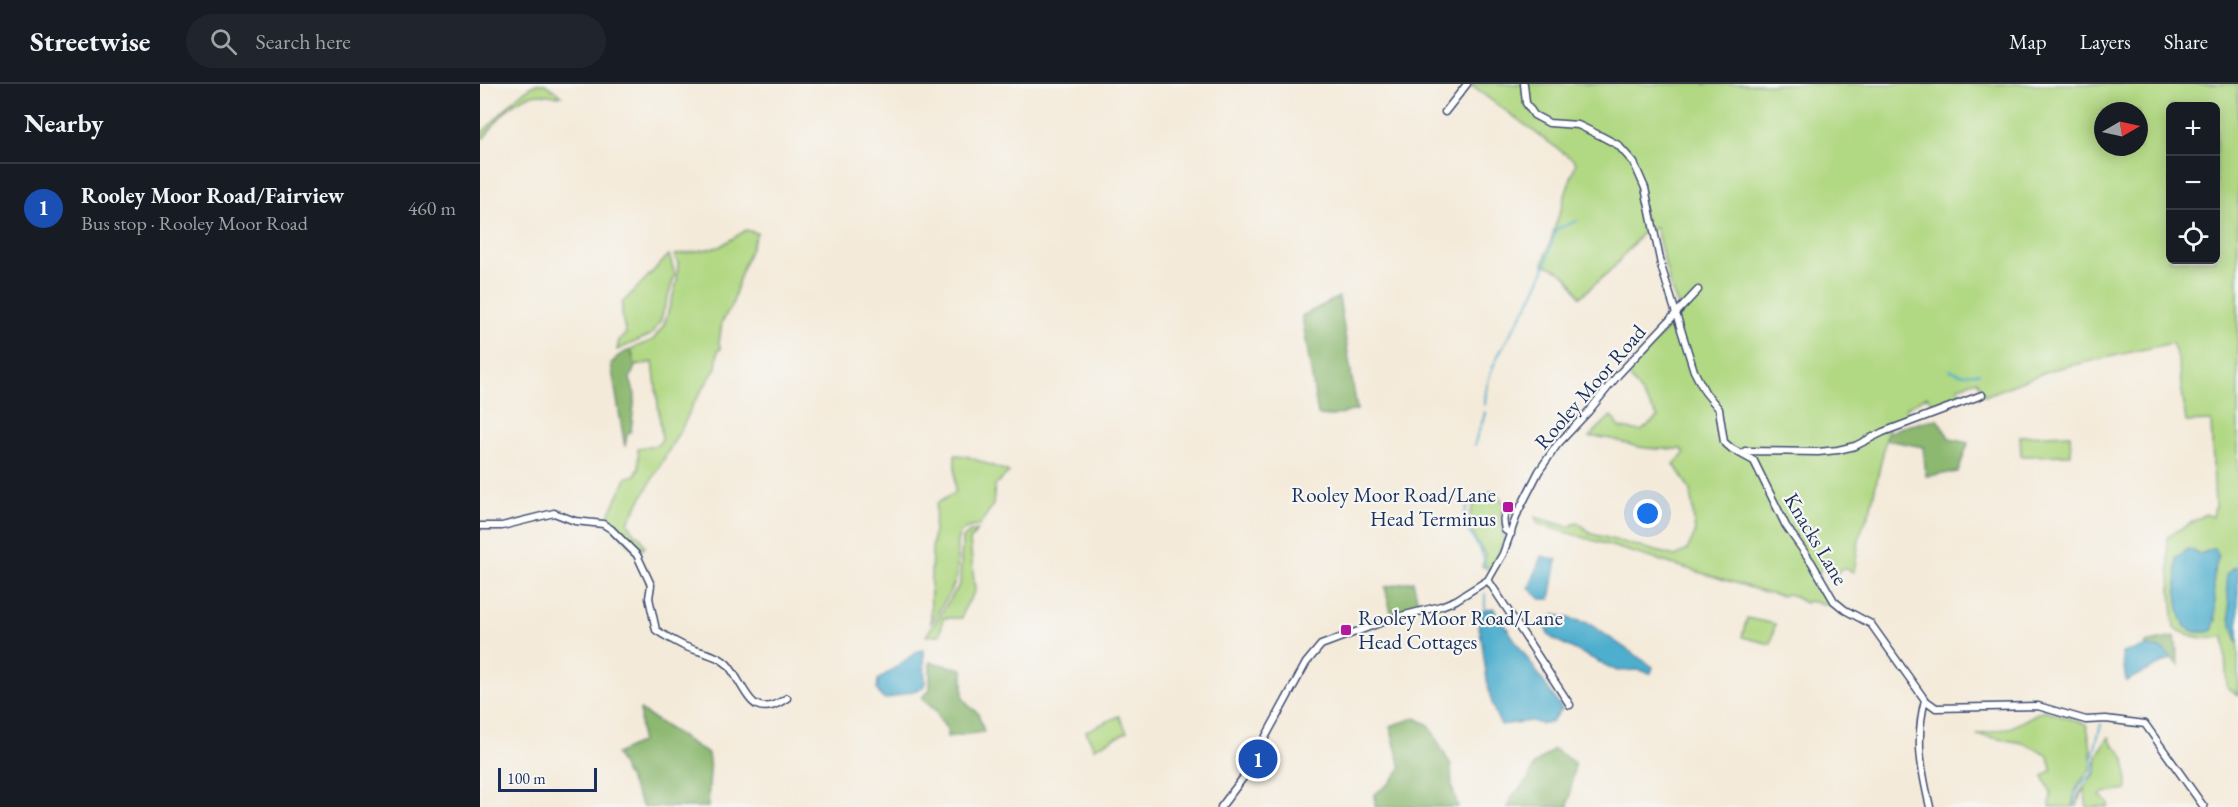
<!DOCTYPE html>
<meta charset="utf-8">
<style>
body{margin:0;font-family:"EB Garamond",serif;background:#20242c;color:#f1f3f6}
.controls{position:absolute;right:18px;top:18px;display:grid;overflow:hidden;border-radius:9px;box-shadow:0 3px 15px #0003}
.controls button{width:54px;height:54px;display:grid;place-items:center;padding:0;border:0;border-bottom:2px solid #363941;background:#171b24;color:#f1f3f6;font:30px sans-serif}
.compass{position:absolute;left:1614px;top:18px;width:54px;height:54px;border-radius:50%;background:#171b24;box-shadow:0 3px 15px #0003;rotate:81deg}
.scale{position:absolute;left:18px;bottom:15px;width:99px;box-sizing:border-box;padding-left:6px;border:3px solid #1b2f5e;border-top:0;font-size:16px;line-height:21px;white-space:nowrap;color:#1b2f5e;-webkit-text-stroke:4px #f6f6f2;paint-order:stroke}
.you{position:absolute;left:1168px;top:430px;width:21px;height:21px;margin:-15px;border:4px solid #fff;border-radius:50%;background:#1a73e8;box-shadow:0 0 0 9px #1a73e833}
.badge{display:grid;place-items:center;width:39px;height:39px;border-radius:50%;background:#d690ce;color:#fff;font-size:20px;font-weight:700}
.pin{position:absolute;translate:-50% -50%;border:3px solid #fff;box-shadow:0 2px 6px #0006}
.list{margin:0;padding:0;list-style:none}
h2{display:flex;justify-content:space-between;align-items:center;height:78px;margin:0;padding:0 24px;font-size:26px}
h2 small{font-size:20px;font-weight:400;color:#9ea1a6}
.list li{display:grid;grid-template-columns:39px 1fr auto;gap:18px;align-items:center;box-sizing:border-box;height:90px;padding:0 24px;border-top:2px solid #363941}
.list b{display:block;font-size:22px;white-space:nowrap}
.list p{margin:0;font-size:20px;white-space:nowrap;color:#9ea1a6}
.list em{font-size:20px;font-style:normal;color:#9ea1a6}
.icon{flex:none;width:33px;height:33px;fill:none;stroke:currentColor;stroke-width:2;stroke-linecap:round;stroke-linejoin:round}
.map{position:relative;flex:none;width:1758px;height:723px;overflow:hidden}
header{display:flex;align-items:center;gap:36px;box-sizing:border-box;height:84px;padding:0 30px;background:#171b24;border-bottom:2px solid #363941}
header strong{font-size:28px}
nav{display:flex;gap:33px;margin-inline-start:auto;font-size:21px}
.search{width:420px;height:54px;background:#20242c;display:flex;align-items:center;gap:15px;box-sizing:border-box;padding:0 21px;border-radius:33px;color:#9ea1a6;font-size:22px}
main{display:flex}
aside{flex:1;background:#171b24}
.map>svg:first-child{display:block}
.green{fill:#b1d882;stroke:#668470;stroke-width:1.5;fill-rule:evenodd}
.forest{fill:#8cb870;stroke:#547467;stroke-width:1.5}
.water{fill:#4eaecd;stroke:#346e96;stroke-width:1.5}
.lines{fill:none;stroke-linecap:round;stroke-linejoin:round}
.stream{stroke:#4eaecd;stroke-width:2}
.minor-casing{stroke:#3c4b70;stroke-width:9}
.minor{stroke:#fff;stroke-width:6}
.poi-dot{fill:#b5179e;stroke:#f6f6f2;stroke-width:2}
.labels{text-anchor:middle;stroke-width:4.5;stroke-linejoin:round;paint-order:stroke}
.street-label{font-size:21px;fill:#1b2f5e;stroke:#f6f6f2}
.poi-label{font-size:21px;fill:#1b2f5e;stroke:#f6f6f2;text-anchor:end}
</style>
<header>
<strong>Streetwise</strong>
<div class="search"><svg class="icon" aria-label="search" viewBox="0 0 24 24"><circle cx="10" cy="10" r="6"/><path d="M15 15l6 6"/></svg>Search here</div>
<nav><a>Map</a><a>Layers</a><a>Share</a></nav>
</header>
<main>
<aside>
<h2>Nearby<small></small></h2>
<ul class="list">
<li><span class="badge" style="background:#1a4fb4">1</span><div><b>Rooley Moor Road/Fairview</b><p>Bus stop · Rooley Moor Road</p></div><em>460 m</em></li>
</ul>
</aside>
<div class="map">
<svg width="1758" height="723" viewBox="0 0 1758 723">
<rect width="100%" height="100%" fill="#f6f6f2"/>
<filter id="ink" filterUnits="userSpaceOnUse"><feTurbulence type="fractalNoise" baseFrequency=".0167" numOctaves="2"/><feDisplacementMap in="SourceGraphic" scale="12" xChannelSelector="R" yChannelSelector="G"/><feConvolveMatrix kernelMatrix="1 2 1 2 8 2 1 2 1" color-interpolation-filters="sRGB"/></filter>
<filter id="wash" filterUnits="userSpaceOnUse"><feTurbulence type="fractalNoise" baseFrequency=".008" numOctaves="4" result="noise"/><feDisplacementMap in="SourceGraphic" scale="24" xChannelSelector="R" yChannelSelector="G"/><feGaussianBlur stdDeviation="1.35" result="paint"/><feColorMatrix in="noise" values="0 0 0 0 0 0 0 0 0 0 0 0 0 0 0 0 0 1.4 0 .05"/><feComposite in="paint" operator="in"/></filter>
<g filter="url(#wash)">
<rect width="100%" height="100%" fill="#f4ead9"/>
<path class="green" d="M56,0H65L82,12C74,13 66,10 58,10C34,12 17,36 4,54L0,51L40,10Z
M989,0H1758V483L1752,484L1750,534L1758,560V611L1747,603L1744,552C1727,558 1709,552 1694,544L1687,455L1688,452L1726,430L1733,433L1735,422L1731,337L1706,338L1698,275L1692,259L1571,286L1505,312L1497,296L1478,303L1482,315L1456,324L1447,312L1426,324L1428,333L1409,342L1390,427L1380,450L1374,488L1362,484L1356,490L1347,474L1336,495L1351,518V521L1328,517L1325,519L1311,511L1306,510L1303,512L1285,508L1058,440L1055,433L1089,443L1097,438L1112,450L1195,472L1207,466L1215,449L1211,407L1194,380L1205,369L1201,365C1186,365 1169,366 1154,362C1138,357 1126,352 1109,353L1131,332L1140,344L1161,347L1178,333L1147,289L1201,229L1191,205L1176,144L1163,148L1133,184L1100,213C1089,192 1085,188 1063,180L1096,78ZM1690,22H1736V176H1690ZM1623,27H1659V63H1623ZM1735,464L1733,484L1736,538L1708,465L1720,470Z
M266,146L277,149L260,191L253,219L242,238L239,259L241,265L238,266L236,284L213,320L205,338L148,438L155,451H159L165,463L158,469C147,460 140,447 128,439V433L147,393L156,391L157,386H159L158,364L178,361L182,355L173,278L155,282L151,265L173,256L184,241L197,198L198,179L194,171L239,163Z
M189,171L195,190L180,238L171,251L137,266L139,256L146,250L142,233V219Z
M1590,350L1591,371L1541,372L1540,352Z
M475,371L486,372L529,388L515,401L513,421L499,442C462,443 484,479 475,498C469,512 459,526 451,539C450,498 451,459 457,419L475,409Z
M1012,407L1021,415L1026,422L1020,430L1024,457L1011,486L1002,482L1006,471C988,448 979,422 1012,407Z
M497,446L490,457L495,507L484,525L482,534H463L460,551L446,552L480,500L482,455L490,448Z
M1267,534L1295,540L1291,560L1262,553Z
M1563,626L1606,640C1611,656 1612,670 1611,686C1599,698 1593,706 1593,723H1570L1571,709L1563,692L1572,686L1567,670L1543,659L1497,651L1532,643Z
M639,632L647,648L614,664L606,647Z
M1629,653L1632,660C1650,672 1646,685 1647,706L1623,709L1620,712L1629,719V723H1607L1604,705L1600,711L1597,723L1598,711L1616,688L1617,671Z"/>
<path class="forest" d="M859,213L877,326L852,332L838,331L822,232Z
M151,265L155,282L150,295L155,311L151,347L147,351L145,363L131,280L138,272Z
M1457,335L1470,355L1488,359L1478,388L1446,392L1443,363L1406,356L1408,349L1422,343Z
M933,497L939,523L911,528L905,503Z
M1695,553L1699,581L1683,566L1665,563L1666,559Z
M450,578L483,585V613L488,621L498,629L504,648L467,653V645L459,635L457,628L441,614L450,606Z
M160,626L228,670L230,685L228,723H163L136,670L161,658Z
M935,634L949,641L971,682L972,703L978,723H895V710L910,699L921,684L910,642Z
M1074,665L1095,679L1088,723H1028L1031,713L1048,696L1054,681Z"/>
<path class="water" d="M1735,464L1739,473C1726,496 1742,523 1732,547C1723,549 1712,550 1705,542C1695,527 1697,492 1696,474L1708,465L1720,470Z
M1062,472L1077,476L1070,515H1061L1049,504Z
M1758,483V560L1750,534L1746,491L1753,484Z
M1013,524L1082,625L1071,638L1061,640L1051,637L1021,641C1008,618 1007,593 1003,567C1002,554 998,542 997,529Z
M1075,531L1108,539L1173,583L1171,589L1158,586L1137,587L1072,554C1062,547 1066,536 1075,531Z
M1665,563C1676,564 1686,564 1691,575L1646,597L1642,569Z
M444,566L445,599L443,604L407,615L402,614L397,606L398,596L438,567Z"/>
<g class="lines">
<path class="stream" d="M1470,286L1481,290L1499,289
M1005,321C1005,278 1037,244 1055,207C1065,188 1070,166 1076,145L1097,137
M995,361C996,347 1003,342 1005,328
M990,418C972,442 1005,460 1006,484
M1005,526V510
M1595,723V710L1603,698L1613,690L1615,677L1612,675L1621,640"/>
</g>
</g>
<g filter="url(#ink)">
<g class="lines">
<g class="minor-casing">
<path id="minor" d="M1044,0L1046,19L1054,31L1069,39L1098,41L1121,52L1138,61L1154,79L1165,104L1182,185L1214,287L1225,308L1239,325L1244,358L1252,365L1274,377L1306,442L1332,479L1354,517L1365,526L1391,540L1445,616L1456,624L1558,622L1606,636L1626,635L1665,640L1724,723
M965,28L987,0
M1263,370L1265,367L1338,368L1358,366L1375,362L1403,348L1502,311
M1038,428L1059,387L1077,361L1108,328L1138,291L1218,206
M0,442H22L74,429L95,437L123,440L131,445L157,471L171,501L169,514L176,546C185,552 194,557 204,562C217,568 237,570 247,580C256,589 267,617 277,621C287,626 298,620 307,614
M1008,496L1090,621
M1445,616C1435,654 1441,685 1450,723
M741,723L763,694L826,579L841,561L913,534L961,522L976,516L1008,496L1023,470L1038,428L1029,425C1022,431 1023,437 1025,446L1031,450"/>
</g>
<use href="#minor" class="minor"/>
</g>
</g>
<g class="poi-dot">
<rect x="1022" y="417" width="12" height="12" rx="3"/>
<rect x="860" y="540" width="12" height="12" rx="3"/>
</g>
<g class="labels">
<g class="street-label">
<text transform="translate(1110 303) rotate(-49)" y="7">Rooley Moor Road</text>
<text transform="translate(1336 455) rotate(59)" y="7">Knacks Lane</text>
</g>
<g class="poi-label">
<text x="1016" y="418">Rooley Moor Road/Lane<tspan x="1016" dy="24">Head Terminus</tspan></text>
<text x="878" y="541" text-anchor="start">Rooley Moor Road/Lane<tspan x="878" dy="24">Head Cottages</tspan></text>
</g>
</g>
</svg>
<div class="controls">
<button>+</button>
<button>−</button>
<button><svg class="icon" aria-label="locate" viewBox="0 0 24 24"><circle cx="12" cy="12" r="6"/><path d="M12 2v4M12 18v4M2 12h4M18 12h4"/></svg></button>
</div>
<svg class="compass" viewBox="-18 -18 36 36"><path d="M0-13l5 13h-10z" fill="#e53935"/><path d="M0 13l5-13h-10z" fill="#9ea1a6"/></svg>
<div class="scale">100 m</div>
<div class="you"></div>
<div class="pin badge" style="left:778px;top:675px;background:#1a4fb4">1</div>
</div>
</main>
